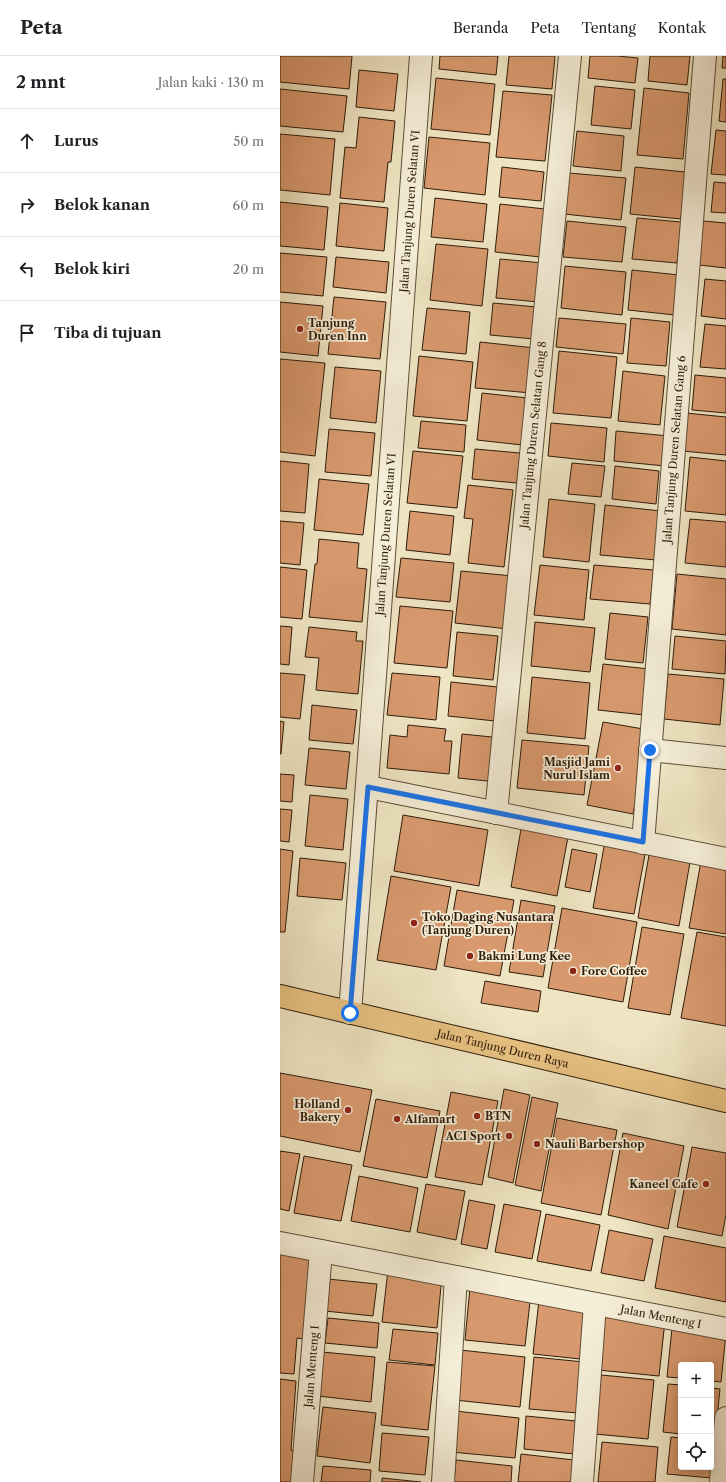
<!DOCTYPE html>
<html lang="id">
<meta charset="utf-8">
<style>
body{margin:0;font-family:"Libre Caslon Text",serif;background:#f6f6f6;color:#202124}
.controls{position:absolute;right:12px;bottom:12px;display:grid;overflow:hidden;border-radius:4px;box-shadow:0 2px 10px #0003}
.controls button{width:36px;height:36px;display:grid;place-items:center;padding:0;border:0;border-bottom:1px solid #e0e0e0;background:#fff;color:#202124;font:20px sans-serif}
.stop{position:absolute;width:12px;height:12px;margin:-9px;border:3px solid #1a73e8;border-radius:50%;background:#fff}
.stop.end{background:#1a73e8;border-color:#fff;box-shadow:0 1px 4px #0008}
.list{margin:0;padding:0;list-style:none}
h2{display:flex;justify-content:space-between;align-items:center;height:52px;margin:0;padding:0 16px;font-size:17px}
h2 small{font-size:13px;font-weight:400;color:#757577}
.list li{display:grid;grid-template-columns:26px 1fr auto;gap:12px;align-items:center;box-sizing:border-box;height:64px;padding:0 16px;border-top:1px solid #e0e0e0}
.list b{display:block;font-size:15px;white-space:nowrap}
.list em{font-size:13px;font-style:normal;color:#757577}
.icon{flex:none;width:22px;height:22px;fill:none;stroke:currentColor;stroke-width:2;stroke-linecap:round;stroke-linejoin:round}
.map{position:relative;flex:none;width:446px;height:1426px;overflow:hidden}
header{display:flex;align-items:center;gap:24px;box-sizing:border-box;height:56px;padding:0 20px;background:#fff;border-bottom:1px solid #e0e0e0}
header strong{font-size:19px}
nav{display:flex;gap:22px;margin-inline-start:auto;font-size:14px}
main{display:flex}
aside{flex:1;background:#fff}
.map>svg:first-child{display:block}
.building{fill:#d8996e;stroke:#2e1c09}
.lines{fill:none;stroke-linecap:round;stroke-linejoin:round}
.minor-casing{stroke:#5e4e38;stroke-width:24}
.primary-casing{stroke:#2e1c09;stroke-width:24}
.minor{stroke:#f5eed8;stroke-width:22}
.primary{stroke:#e8c282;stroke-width:22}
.route{stroke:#1a73e8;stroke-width:5}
.poi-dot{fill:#8f2418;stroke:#f5eed8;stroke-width:1.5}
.labels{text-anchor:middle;stroke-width:3.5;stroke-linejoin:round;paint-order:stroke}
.street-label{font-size:11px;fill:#2e1c09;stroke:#f5eed8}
.poi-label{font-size:11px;font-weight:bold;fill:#2e1c09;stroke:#f5eed8;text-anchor:start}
</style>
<header>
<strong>Peta</strong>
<nav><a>Beranda</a><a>Peta</a><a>Tentang</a><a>Kontak</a></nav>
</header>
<main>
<aside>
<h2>2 mnt<small>Jalan kaki · 130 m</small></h2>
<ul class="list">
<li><svg class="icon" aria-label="ahead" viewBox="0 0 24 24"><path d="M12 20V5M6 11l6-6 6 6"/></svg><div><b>Lurus</b></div><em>50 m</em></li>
<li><svg class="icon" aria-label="right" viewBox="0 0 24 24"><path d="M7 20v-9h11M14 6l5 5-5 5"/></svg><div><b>Belok kanan</b></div><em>60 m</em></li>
<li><svg class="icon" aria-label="left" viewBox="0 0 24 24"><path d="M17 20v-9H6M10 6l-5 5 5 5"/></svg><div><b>Belok kiri</b></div><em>20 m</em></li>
<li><svg class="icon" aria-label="arrive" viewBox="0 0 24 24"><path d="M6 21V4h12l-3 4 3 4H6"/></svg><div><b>Tiba di tujuan</b></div></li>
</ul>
</aside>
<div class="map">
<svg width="446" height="1426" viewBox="0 0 446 1426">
<rect width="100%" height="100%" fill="#efe5c3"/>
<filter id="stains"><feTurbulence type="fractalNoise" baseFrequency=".005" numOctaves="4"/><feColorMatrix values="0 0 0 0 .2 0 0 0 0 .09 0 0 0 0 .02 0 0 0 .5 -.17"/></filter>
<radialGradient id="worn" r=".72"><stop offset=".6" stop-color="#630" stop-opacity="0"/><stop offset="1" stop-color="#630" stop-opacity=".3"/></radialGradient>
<path class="building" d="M0,0H72L69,33L0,26Z
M160,0H218L216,19L159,13Z
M229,0H275L272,33L226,29Z
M310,0H338L358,2L355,27L308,22Z
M370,0H410L407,29L368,25Z
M443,0H446V12H442Z
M79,14L118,18L114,55L76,51Z
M156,22L215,28L210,79L151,73Z
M443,23H446V66L439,65Z
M315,30L355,34L351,73L311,69Z
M364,32L409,37L403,103L357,99Z
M0,33L67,40L63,76L0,70Z
M223,35L272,39L265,105L216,101Z
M79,61L115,65L111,106H108L104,146L60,142L65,91L76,92Z
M436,74L446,75V119L431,118Z
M297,75L344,80L341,115L293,110Z
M0,78L55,83L50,139L0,134Z
M149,81L210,87L205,139L144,132Z
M222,111L264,116L261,145L219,141Z
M355,111L405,116L401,163L350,158Z
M289,117L346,122L341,164L284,158Z
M434,126L446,127V157L431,156Z
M155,142L207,148L203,186L151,181Z
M0,146L48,151L44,194L0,190Z
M60,147L108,152L104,195L56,190Z
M220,148L265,153L260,201L215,196Z
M357,162L401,166L397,207L352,203Z
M287,165L346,171L342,206L283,201Z
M423,165L446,167V212L419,209Z
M156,188L208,193L202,250L150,244Z
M0,197L47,201L43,240L0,236Z
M56,201L109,206L106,237L53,231Z
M220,203L263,207L259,246L216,242Z
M285,210L346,216L342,259L281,252Z
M352,214L399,219L395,259L348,254Z
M425,223L446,225V263L421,260Z
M54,241L106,246L100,303L48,298Z
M0,246L43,250L38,300L0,296Z
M213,247L257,251L254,283L210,279Z
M147,252L190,256L186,298L142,294Z
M279,262L346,268L343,298L276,291Z
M351,262L390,266L386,310L347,307Z
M425,268L446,270V313L420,311Z
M200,286L255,292L251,337L195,332Z
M279,295L337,301L331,362L273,357Z
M139,300L193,306L187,365L133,360Z
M0,303L45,307L35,400L0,396Z
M55,311L101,315L96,367L50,362Z
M343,315L385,320L380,369L338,365Z
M415,319L446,322V357L412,354Z
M202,337L247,342L242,389L197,384Z
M406,357L446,361V399L402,395Z
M141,365L186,369L184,396L138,392Z
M271,367L327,372L324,406L268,400Z
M49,373L95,377L91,420L45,416Z
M336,375L389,380L385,410L334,405Z
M195,393L240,397L237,427L192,423Z
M133,395L183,400L177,452L127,447Z
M410,401L446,405V459L405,455Z
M0,405L29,408L25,457L0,455Z
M292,407L325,410L321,441L288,438Z
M335,410L379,415L376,448L332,443Z
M39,423L89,428L83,479L34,474Z
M188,429L233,434L224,511L188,507L193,463L184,462Z
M269,443L315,448L309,506L263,501Z
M325,449L381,455L376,504L320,499Z
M130,455L174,460L170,499L126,494Z
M410,463L446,466V511L405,507Z
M0,465L24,467L20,509L0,507Z
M39,483L79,487L77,512L87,513L82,566L29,561L35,508H37Z
M121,502L174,507L170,546L116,541Z
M260,509L309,514L304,564L254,559Z
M314,509L374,514L370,548L310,543Z
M0,511L27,514L22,563L0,561Z
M181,515L233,520L228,573L175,567Z
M397,518L446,523V579L392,573Z
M120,550L173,555L167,612L114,607Z
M330,557L368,561L363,607L325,603Z
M255,566L315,572L310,616L251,610Z
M0,570L12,571L9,609L0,608Z
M29,571L77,576L76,585H83L78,638L36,634L39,602L25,601Z
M177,576L218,580L213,624L173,620Z
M395,580L446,585L445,618L392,613Z
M323,608L369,613L364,659L318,654Z
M0,617L25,619L20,663L0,661Z
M112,617L160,621L156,664L107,659Z
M388,618L444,623L440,669L384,663Z
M252,621L310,627L305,683L247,677Z
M171,626L218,631L215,665L168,660Z
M32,649L77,654L73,688L29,684Z
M0,665L4,666L1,698H0Z
M323,666L369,674L353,758L307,749Z
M128,669L166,673L164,685H172L169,718L107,712L110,679L127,681Z
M182,678L222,682L217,726L178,722Z
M242,684L309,690L304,739L237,732Z
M29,692L70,696L66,733L25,729Z
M0,718L14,719L12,746L0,745Z
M30,739L68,743L63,794L25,790Z
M0,753L12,754L9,786L0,785Z
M123,759L208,774L199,830L114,815Z
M241,773L288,781L277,840L231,831Z
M325,785L366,793L354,858L313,852Z
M0,793L13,795L5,876H0Z
M292,793L317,798L310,836L285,831Z
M369,799L410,806L399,870L358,862Z
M20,802L66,807L62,844L17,840Z
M421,805L446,810V878L409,872Z
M111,820L171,831L156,914L97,904Z
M177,834L234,844L220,920L164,910Z
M241,844L275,850L263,921L229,916Z
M282,852L357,866L343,946L268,932Z
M362,871L404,878L390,959L348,952Z
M417,876L446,881V970L401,962Z
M205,925L261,935L258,956L201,947Z
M0,1017L92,1034L80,1096L0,1080Z
M224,1033L250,1039L233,1127L208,1121Z
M171,1036L218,1045L202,1129L155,1121Z
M252,1041L278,1047L261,1135L235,1129Z
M96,1043L160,1055L147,1122L83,1110Z
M277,1062L337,1074L321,1159L261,1147Z
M343,1077L404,1090L388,1173L328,1159Z
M412,1091L446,1097V1159L442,1180L397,1171Z
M0,1095L20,1098L9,1155L0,1153Z
M24,1100L72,1109L61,1165L14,1157Z
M79,1120L138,1132L130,1176L71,1165Z
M146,1128L185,1135L176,1184L137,1176Z
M189,1144L215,1149L207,1193L181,1188Z
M224,1148L261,1155L252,1203L215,1196Z
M266,1158L320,1169L311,1215L257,1205Z
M329,1174L373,1183L364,1225L321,1217Z
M384,1180L446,1192V1246L375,1232Z
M0,1198L30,1201L24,1283L17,1282L14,1318L0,1317Z
M108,1214L162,1220L157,1272L102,1266Z
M48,1223L97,1228L93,1260L45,1255Z
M190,1232L251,1237L245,1290L185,1284Z
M259,1244L305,1248L300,1303L253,1298Z
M323,1259L385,1265L379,1320L318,1314Z
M48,1262L99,1267L97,1292L45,1287Z
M392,1272L446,1277L441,1326L431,1325V1309H401V1322L387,1321Z
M113,1273L158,1277L155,1309L109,1304Z
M180,1294L245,1301L240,1351L175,1344Z
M42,1296L95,1301L91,1346L38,1340Z
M254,1301L304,1306L298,1357L249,1353Z
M107,1306L155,1310L148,1374L101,1369Z
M321,1319L374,1324L368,1383L315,1378Z
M0,1323L16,1325L11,1394L16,1395L13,1426H0Z
M388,1328L401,1329V1378L383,1376Z
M431,1332L440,1333L435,1381H431Z
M43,1351L96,1357L90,1407L37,1400Z
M175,1355L239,1362L235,1402L171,1396Z
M246,1360L296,1365L294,1398L244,1393Z
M102,1377L149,1381L145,1419L99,1415Z
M391,1381L401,1382V1411H431V1385L436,1386L432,1422L387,1418Z
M322,1386L378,1391L375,1426H318Z
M241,1398L294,1404L291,1426H238Z
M176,1404L232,1410L231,1426H174Z
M43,1410L91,1414L90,1426H41Z
M102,1422L141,1426H102Z"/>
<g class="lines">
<g class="minor-casing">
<g id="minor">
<path d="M370,694L446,702"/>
<path d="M88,731L446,803"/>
<path id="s1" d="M216,757L290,0"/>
<path id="s2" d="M363,787L425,0"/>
<path id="s3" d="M70,957L141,0"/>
<path id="s4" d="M0,1187L446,1273"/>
<path id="s5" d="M22,1426L41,1195"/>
<path d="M163,1426L176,1221"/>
<path d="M302,1426L315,1248"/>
<path d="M441,1426L446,1362"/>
</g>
</g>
<g class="primary-casing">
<g id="primary">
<path id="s6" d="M0,940L446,1045"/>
</g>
</g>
<use href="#minor" class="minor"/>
<use href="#primary" class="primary"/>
</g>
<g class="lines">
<path class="route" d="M70,957L88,731L363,786L370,694"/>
</g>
<g class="poi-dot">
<circle cx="20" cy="273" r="4"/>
<circle cx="338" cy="712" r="4"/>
<circle cx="134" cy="867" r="4"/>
<circle cx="190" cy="900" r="4"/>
<circle cx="293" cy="915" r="4"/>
<circle cx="68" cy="1054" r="4"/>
<circle cx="197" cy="1060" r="4"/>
<circle cx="117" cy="1063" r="4"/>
<circle cx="229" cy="1080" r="4"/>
<circle cx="257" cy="1088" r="4"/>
<circle cx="426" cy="1128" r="4"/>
</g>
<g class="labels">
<g class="street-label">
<text dy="4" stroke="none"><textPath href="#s3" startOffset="804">Jalan Tanjung Duren Selatan VI</textPath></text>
<text dy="4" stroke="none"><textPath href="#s1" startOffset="380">Jalan Tanjung Duren Selatan Gang 8</textPath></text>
<text dy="4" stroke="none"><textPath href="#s2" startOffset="395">Jalan Tanjung Duren Selatan Gang 6</textPath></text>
<text dy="4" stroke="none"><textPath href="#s3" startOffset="480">Jalan Tanjung Duren Selatan VI</textPath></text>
<text dy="4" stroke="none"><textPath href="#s6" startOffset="229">Jalan Tanjung Duren Raya</textPath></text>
<text dy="4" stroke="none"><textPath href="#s4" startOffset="388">Jalan Menteng I</textPath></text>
<text dy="4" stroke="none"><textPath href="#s5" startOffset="116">Jalan Menteng I</textPath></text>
</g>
<g class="poi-label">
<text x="28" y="271">Tanjung<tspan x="28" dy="13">Duren Inn</tspan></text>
<text x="330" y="710" text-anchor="end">Masjid Jami<tspan x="330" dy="13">Nurul Islam</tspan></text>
<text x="142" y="865">Toko Daging Nusantara<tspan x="142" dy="13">(Tanjung Duren)</tspan></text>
<text x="198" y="904">Bakmi Lung Kee</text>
<text x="301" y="919">Fore Coffee</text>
<text x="60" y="1052" text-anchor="end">Holland<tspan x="60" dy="13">Bakery</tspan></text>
<text x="205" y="1064">BTN</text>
<text x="125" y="1067">Alfamart</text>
<text x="221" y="1084" text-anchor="end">ACI Sport</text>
<text x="265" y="1092">Nauli Barbershop</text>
<text x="418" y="1132" text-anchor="end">Kaneel Cafe</text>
</g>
</g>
<rect width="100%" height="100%" filter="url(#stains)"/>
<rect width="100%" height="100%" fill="url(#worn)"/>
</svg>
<div class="controls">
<button>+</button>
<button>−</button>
<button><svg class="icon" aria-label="locate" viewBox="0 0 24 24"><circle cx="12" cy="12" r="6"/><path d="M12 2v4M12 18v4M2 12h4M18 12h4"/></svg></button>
</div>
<div class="stop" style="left:70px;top:957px"></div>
<div class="stop end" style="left:370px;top:694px"></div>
</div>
</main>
